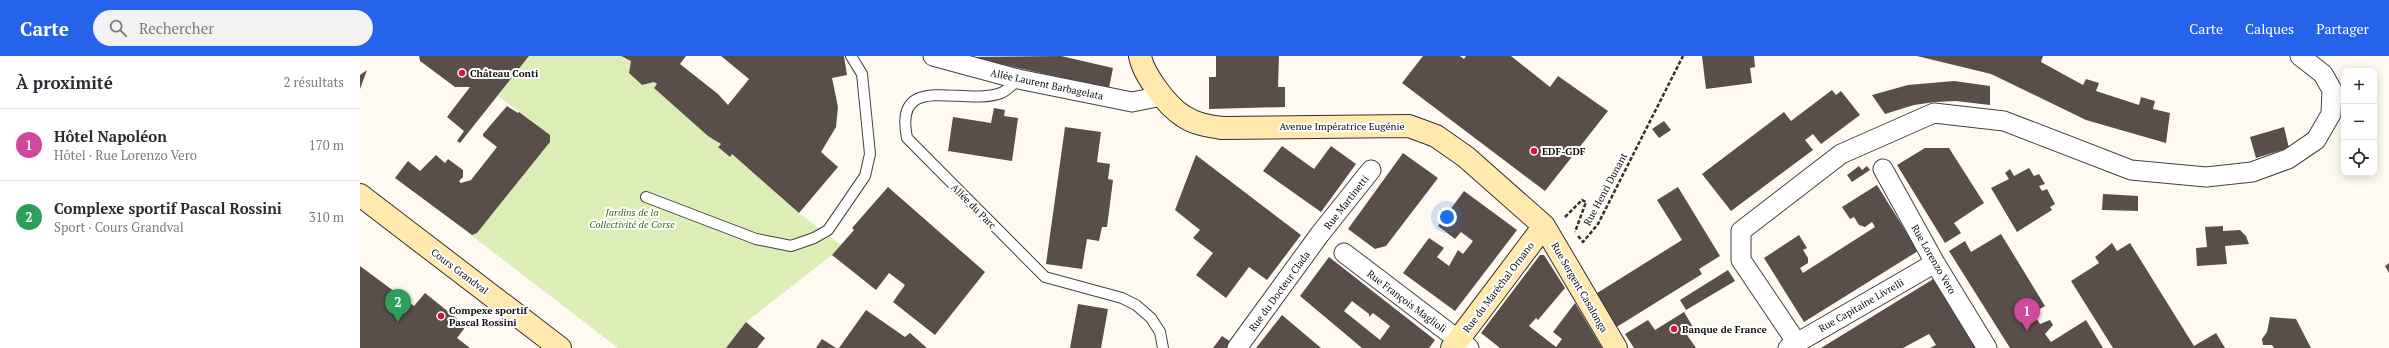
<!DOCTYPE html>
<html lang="fr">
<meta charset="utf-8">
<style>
body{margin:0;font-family:"PT Serif",serif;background:#f2f2f3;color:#2b2b33}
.controls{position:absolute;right:12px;top:12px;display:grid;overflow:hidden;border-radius:8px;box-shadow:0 2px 10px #0003}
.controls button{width:36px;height:36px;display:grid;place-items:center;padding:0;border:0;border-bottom:1px solid #e1e1e2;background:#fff;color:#2b2b33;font:20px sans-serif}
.you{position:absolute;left:1087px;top:161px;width:14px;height:14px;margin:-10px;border:3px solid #fff;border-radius:50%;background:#1a73e8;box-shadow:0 0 0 6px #1a73e833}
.badge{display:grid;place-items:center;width:26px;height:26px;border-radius:50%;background:#2563eb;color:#fff;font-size:13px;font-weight:700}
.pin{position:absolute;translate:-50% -33px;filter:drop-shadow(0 1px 2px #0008)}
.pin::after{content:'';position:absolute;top:21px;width:14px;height:12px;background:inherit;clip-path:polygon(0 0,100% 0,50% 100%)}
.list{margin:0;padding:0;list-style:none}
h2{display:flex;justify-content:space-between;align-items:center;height:52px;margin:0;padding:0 16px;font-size:17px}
h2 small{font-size:13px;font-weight:400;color:#7c7c81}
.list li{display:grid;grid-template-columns:26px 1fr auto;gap:12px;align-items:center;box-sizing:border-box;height:72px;padding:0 16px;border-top:1px solid #e1e1e2}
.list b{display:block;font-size:15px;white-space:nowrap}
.list p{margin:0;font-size:13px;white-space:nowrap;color:#7c7c81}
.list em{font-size:13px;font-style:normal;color:#7c7c81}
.icon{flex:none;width:22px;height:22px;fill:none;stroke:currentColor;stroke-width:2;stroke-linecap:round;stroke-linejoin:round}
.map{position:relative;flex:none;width:2029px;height:292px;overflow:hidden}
header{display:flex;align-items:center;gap:24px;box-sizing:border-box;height:56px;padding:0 20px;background:#2563eb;color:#fff}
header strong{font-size:19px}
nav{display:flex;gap:22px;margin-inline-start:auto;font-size:14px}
.search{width:280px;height:36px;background:#f2f2f3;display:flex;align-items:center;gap:10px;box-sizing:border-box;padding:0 14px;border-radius:22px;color:#7c7c81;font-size:15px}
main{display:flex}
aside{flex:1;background:#fff}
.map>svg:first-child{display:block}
.green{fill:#dceeb6}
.building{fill:#594e4a;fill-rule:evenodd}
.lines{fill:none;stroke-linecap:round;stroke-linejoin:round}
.lane-casing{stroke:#424242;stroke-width:12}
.street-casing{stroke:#424242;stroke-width:21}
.secondary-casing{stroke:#313131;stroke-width:24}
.path{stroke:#313131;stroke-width:2.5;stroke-dasharray:4 2;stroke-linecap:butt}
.lane{stroke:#fff;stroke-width:10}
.street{stroke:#fff;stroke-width:19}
.secondary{stroke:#ffe9ac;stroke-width:22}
.poi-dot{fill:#ce183e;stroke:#fff;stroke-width:1.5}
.labels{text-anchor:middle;stroke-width:4;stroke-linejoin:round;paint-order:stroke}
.poi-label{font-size:10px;font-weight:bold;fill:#0f0f0f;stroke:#fff;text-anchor:start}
.street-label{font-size:10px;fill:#0f0f0f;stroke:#fff}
.park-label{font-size:10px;font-style:italic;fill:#386e18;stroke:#fff}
</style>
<header>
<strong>Carte</strong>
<div class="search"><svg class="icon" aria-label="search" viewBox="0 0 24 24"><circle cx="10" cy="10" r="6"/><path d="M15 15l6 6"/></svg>Rechercher</div>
<nav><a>Carte</a><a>Calques</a><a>Partager</a></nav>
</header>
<main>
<aside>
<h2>À proximité<small>2 résultats</small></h2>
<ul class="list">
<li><span class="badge" style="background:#d1479c">1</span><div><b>Hôtel Napoléon</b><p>Hôtel · Rue Lorenzo Vero</p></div><em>170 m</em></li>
<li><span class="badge" style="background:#2e9e5b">2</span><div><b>Complexe sportif Pascal Rossini</b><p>Sport · Cours Grandval</p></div><em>310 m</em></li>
</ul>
</aside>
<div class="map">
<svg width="2029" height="292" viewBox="0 0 2029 292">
<rect width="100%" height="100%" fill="#fffaf1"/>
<path class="green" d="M169,0H261L266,4L267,2L271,5L269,17L282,29L294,26L297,28L294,32L361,88L358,91L369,101L372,98L439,157L481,189L472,199L386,266L366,292H258L111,179L117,177L190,86V79L138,40Z"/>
<path class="building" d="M59,0H169L100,87L97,85L104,75L87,61L110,31H95L60,5Z
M261,0H326L320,8L358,38L368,49L389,23L361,0H484L487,19L472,22L478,51L476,71L461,96L478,111L439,157L372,98L370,101L358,91L361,88L348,80L294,32L297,28L294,26L282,29L269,17L271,5Z
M701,0L753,12L749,32L609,1Z
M856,0H919L918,31H925V51L849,53V21H856Z
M1063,0H1100L1104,3L1106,0H1151L1190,31L1198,20L1248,55L1185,135L1042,27Z
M1342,0H1394L1395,11L1390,12L1392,27L1346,33Z
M1557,0H1683L1681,6L1723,29L1726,23L1739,27L1736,35L1779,49L1781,41L1795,45L1793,53L1810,57L1806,87L1726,64L1631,18Z
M7,14L0,33V19Z
M1594,25L1630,30V49L1596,45L1575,46L1554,49L1525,58L1512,39L1548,29Z
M1472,34L1476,39L1481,35L1500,59L1461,88L1453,78L1445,84L1453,94L1371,155L1342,118L1424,56L1431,65Z
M147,50L158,57L159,56L190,79V86L117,177L112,179L35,122L48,105L60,115L76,99L85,107L88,103L103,114V121L99,125L101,127L111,124L137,91L123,80V78Z
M634,52L645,54L644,60L658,62L652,105L588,95L593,61L631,67Z
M1304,65L1311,74L1299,82L1292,73Z
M705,71L741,76L737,106L750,108L748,123L753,124L747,171H742L739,185L727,183L722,213L686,208Z
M1924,71L1929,92L1896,102L1890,81Z
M922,90L954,113L971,90L996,108L961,156L903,115Z
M1565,92H1589L1624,147L1594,167L1601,177L1585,187L1537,109Z
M1043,97L1078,122L1026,190L1015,193L988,173Z
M836,99L941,179L907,224L889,211L866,242L836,219L853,197L833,182L840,174L815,154Z
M1499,110L1502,114L1507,110L1510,114L1492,126L1487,119Z
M1669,112L1674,120L1679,118L1685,128L1679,130L1682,135L1687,133L1695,148L1690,151L1692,154L1657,176L1631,132L1649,123L1645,117L1650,113L1654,120Z
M1517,129L1558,195L1444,266L1404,202L1439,179L1447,192L1443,194L1448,202V207L1440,212L1443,217L1515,171L1512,166L1505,171L1499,169L1494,161L1490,163L1482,151Z
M528,131L625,216L575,279L533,246L545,229L529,217L516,234L472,199L494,174L492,172Z
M1318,131L1360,200L1339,213L1342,218L1255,272L1234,239L1322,184L1297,144Z
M1104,135L1157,174L1095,255L1043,217L1069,182L1084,192L1077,201L1089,210L1098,194L1103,198L1113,185L1101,176L1095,183L1078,170Z
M1743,138L1778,140V155L1742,154Z
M1863,170V175L1880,174L1886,180L1889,188L1865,190L1867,208L1837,210L1836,192L1847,191L1845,171Z
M1641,178L1685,250L1673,257L1680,268L1690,264L1693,269L1685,278L1691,286L1726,264L1743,292H1650L1589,195L1605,185L1611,196Z
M1752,187L1757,195L1770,187L1834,290L1856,277L1865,292H1753L1711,225L1739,207L1735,201Z
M1180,199H1184L1205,232L1178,264L1176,262L1169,270L1196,291L1202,283L1193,276L1215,247L1242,292H1140L1121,277Z
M969,201L1075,284L1069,292H1002L940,240ZM992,245L1009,258V261L1013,257L1030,270L1020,284L984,255Z
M2029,207V217L2025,210Z
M0,210L54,250L65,237L106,270L97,282L110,292H0Z
M1368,214L1375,225L1326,254L1320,244Z
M1575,222L1619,292H1570L1576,289L1569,278L1543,292H1461Z
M718,248L748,253L741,292H710Z
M506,254L545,281L550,277L567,292H479Z
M1324,256L1333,271L1325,276L1336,292H1274L1265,278L1288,264L1295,274Z
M922,259L961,292H896Z
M1910,261L1936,263L1951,292H1914L1912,289H1903L1902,283L1907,276Z
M386,266L405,282L397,292H366Z
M862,280L871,286L867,292H853Z
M462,283L476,292H456Z"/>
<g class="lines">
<g class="lane-casing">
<path id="lane" d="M658,23C653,28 647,35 641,37C603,51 533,14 547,82L685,221L762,242L776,249L791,262L800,276L803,292
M286,141L396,183L431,190L454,182L468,174L505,120L510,98L502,18L491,0"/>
</g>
<g class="street-casing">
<path id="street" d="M573,0L658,23L772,46L802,40
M1523,113L1575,207L1627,292
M984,197L1109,292
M1437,287L1381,204V175L1481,98L1574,57L1644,65L1771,114L1846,121L1892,116L1928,103L1956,84L1971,58L1972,34L1963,18L1940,0
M877,292L960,178L1011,114
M1428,292L1575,207"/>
</g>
<g class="secondary-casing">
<path id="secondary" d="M780,0C783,18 807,50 823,60C835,68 848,70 862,72L1049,70L1076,80L1106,101L1184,170L1256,292
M0,139L200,292
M1092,292L1184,170"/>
</g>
<path class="path" d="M1205,161L1222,144L1226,146L1215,176
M1218,180L1223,186L1238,168L1323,0"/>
<use href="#lane" class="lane"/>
<use href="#street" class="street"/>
<use href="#secondary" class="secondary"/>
</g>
<g class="poi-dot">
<circle cx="102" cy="17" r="4"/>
<circle cx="1174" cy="95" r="4"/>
<circle cx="81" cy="260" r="4"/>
<circle cx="1314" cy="273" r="4"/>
</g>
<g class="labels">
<g class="poi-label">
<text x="110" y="21">Château Conti</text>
<text x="1182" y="99">EDF-GDF</text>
<text x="89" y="258">Compexe sportif<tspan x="89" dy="12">Pascal Rossini</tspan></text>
<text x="1322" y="277">Banque de France</text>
</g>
<g class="street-label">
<text transform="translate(687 28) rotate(12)" y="4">Allée Laurent Barbagelata</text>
<text x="982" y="74">Avenue Impératrice Eugénie</text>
<text transform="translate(1245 133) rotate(-62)" y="4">Rue Henri Dunant</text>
<text transform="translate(986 146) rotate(-52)" y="4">Rue Martinetti</text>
<text transform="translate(614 150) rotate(45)" y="4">Allée du Parc</text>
<text transform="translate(1574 203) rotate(60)" y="4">Rue Lorenzo Vero</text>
<text transform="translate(100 215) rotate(37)" y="4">Cours Grandval</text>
<text transform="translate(1138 231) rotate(-53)" y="4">Rue du Maréchal Ornano</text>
<text transform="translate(1220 231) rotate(60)" y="4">Rue Sergent Casalonga</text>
<text transform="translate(919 235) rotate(-54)" y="4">Rue du Docteur Clada</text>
<text transform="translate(1047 245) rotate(37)" y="4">Rue François Maglioli</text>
<text transform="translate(1501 249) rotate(-30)" y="4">Rue Capitaine Livrelli</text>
</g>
<g class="park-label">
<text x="272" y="160">Jardins de la<tspan x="272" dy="12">Collectivité de Corse</tspan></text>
</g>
</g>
</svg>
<div class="controls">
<button>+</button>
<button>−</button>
<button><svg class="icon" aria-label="locate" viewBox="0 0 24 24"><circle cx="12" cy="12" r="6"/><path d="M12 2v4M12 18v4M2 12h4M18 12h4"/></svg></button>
</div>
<div class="you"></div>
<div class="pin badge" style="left:1667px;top:275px;background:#d1479c">1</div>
<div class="pin badge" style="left:38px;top:266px;background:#2e9e5b">2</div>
</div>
</main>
